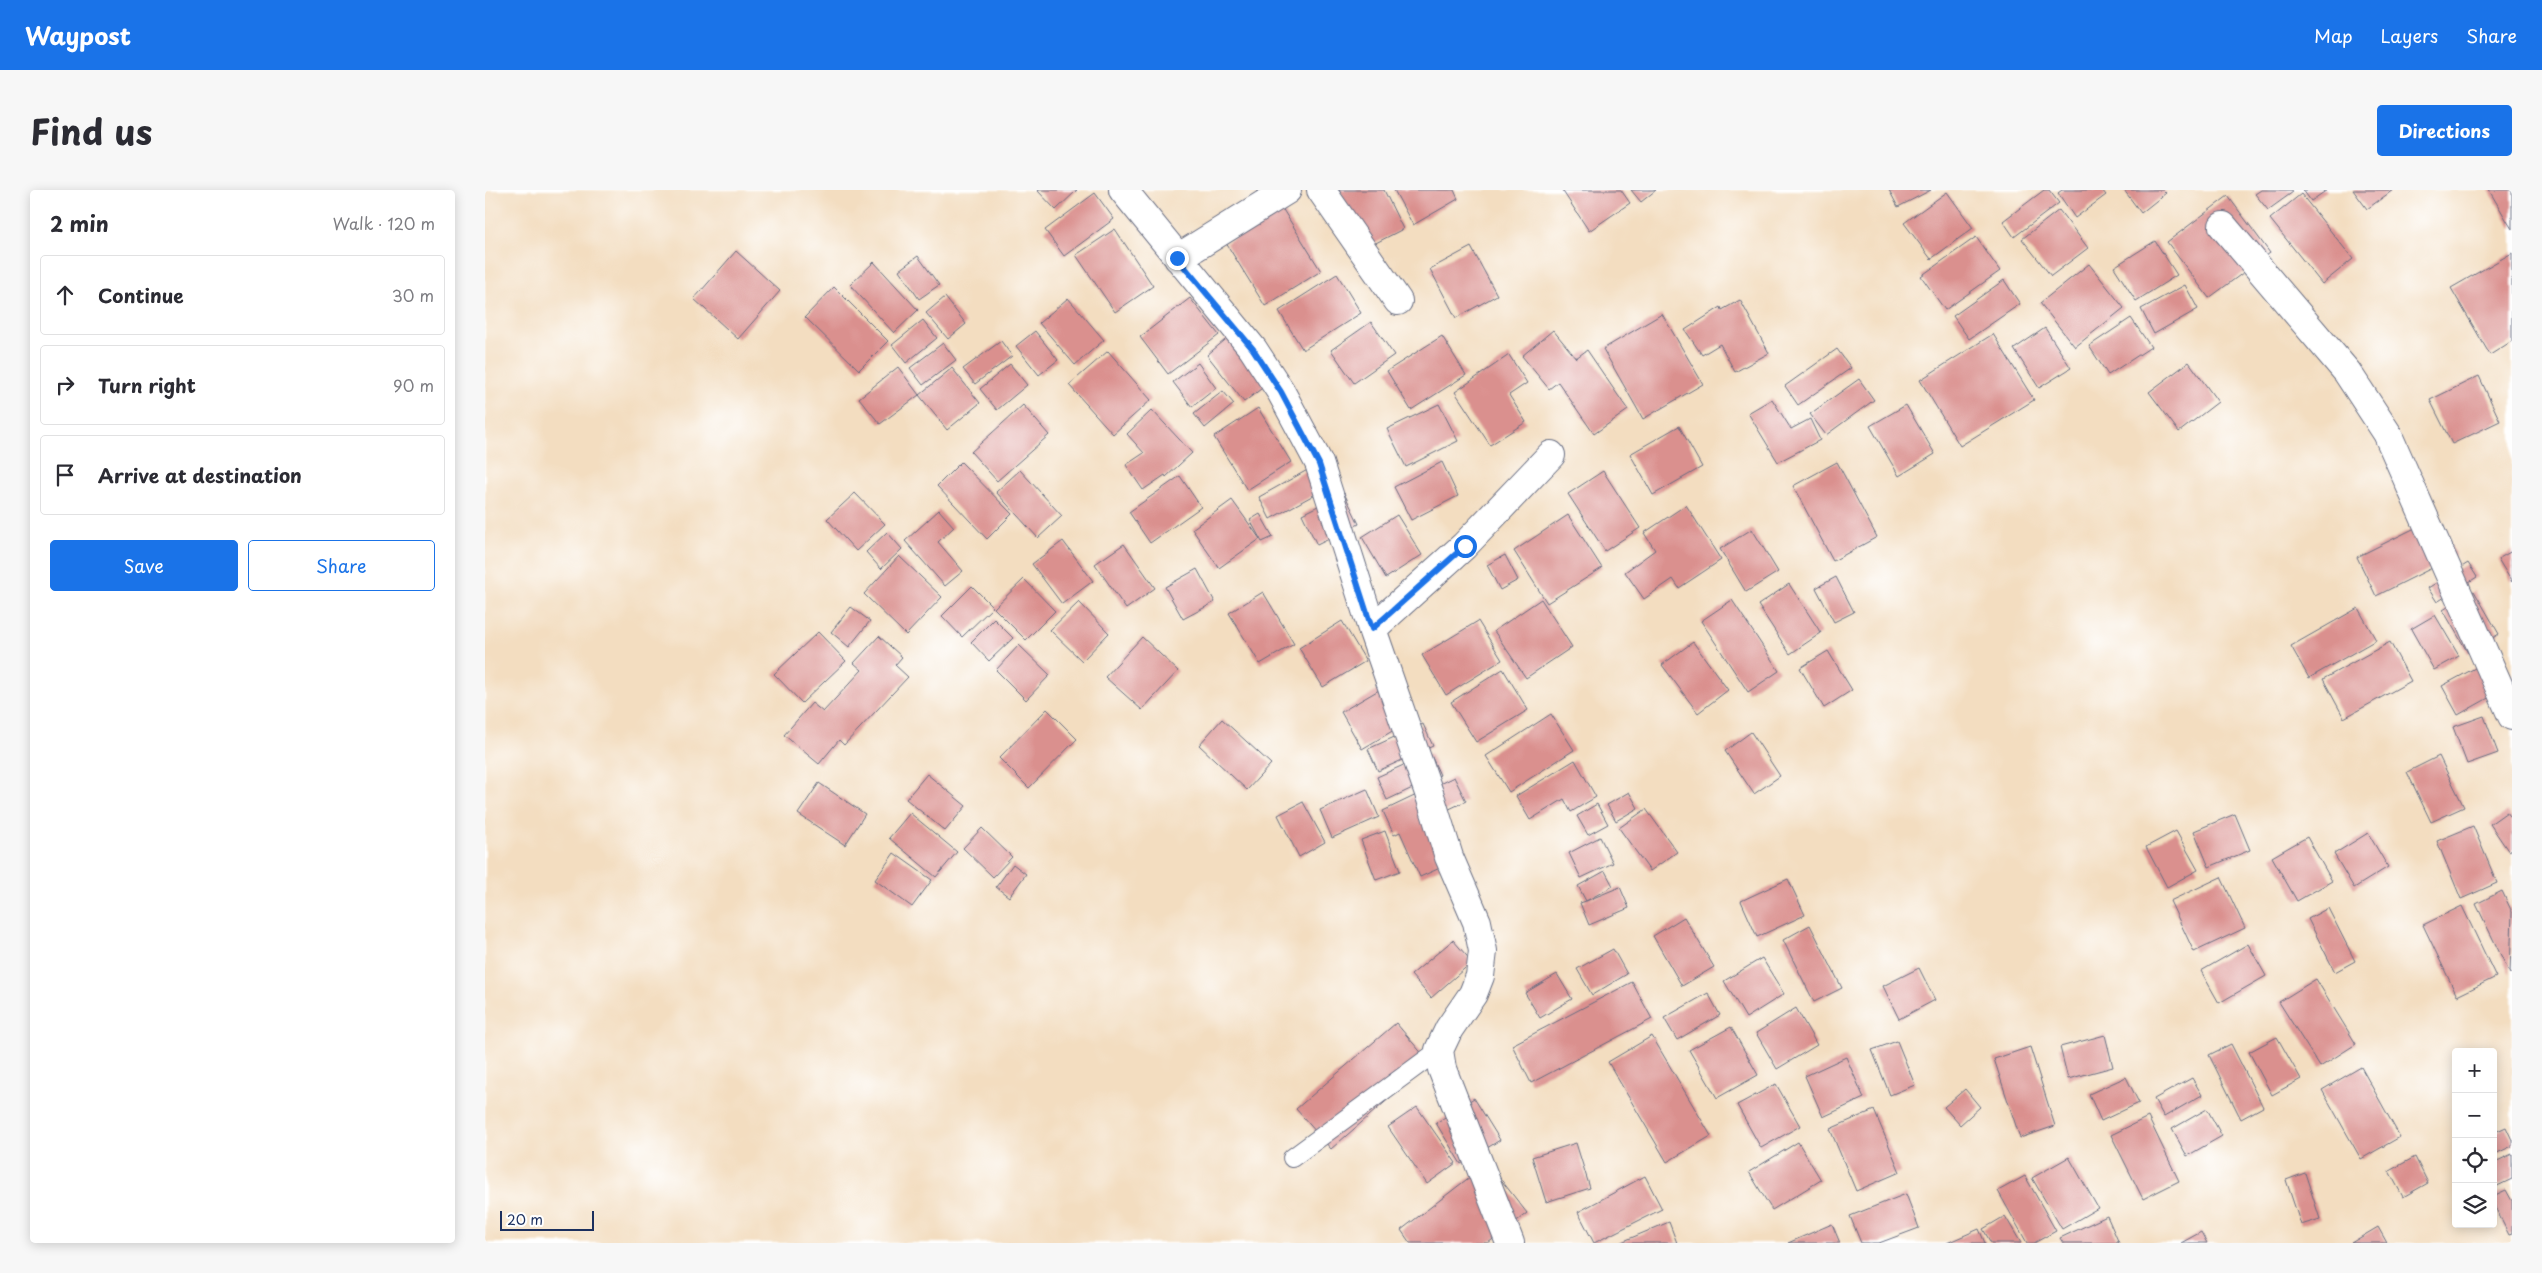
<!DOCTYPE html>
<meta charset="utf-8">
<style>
body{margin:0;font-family:"Playpen Sans",sans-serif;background:#f7f7f7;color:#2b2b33}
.controls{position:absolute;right:15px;bottom:15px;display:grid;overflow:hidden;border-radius:5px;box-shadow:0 2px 12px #0003}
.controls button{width:45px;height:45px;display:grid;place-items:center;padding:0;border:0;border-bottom:1px solid #e1e1e2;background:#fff;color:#2b2b33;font:25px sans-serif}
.scale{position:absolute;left:15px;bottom:12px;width:94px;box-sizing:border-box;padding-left:5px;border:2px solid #1b2f5e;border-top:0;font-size:14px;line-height:18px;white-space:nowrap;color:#1b2f5e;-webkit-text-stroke:4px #fff;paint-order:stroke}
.stop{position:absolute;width:15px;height:15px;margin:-11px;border:4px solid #1a73e8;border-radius:50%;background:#fff}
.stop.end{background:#1a73e8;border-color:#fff;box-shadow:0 1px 5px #0008}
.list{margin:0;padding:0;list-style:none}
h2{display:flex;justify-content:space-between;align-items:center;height:65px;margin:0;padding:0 20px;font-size:21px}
h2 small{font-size:16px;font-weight:400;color:#7c7c81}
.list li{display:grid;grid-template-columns:32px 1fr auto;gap:15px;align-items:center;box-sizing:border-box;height:80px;margin:0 10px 10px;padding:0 10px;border:1px solid #e1e1e2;border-radius:5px}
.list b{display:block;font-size:19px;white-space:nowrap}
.list em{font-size:16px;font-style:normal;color:#7c7c81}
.actions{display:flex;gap:10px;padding:15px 20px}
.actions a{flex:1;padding:11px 0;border:1px solid #1a73e8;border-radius:5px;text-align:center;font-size:18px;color:#1a73e8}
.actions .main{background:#1a73e8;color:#fff}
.icon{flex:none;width:28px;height:28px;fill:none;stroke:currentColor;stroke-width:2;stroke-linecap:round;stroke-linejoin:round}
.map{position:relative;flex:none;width:2027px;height:1053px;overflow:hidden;border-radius:5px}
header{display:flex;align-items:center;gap:30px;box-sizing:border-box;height:70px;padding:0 25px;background:#1a73e8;color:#fff}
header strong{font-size:24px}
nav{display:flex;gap:28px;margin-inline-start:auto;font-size:18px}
.intro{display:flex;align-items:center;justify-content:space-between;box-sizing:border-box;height:120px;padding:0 30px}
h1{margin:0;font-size:35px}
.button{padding:12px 22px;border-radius:5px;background:#1a73e8;color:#fff;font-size:18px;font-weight:700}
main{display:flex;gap:30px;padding:0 30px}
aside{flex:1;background:#fff;border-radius:5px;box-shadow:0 2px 12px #0003}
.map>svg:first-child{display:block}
.building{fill:#da908e}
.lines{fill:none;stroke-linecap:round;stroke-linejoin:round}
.service-casing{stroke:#676c80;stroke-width:20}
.minor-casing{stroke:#676c80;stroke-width:30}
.service{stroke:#fff;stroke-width:18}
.minor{stroke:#fff;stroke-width:28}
.route{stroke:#1a73e8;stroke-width:6}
</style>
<header>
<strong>Waypost</strong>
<nav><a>Map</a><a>Layers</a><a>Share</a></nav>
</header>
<div class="intro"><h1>Find us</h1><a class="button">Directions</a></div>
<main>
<aside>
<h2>2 min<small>Walk · 120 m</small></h2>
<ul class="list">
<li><svg class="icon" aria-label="ahead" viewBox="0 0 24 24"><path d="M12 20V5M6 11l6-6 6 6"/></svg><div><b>Continue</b></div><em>30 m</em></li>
<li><svg class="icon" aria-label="right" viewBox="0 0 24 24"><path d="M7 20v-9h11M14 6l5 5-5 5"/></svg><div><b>Turn right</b></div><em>90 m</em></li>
<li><svg class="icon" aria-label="arrive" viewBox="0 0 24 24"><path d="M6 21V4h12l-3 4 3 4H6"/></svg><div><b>Arrive at destination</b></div></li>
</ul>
<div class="actions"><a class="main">Save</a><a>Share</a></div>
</aside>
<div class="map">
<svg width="2027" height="1053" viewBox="0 0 2027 1053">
<rect width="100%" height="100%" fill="#fff"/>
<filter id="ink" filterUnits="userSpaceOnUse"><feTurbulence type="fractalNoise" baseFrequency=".02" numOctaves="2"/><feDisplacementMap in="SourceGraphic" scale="10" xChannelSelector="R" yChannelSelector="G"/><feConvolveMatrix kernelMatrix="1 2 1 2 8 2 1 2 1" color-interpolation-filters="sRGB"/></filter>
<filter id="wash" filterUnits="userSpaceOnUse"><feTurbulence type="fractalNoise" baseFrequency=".0096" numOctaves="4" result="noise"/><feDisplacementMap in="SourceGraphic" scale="20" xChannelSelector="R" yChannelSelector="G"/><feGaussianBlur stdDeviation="1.12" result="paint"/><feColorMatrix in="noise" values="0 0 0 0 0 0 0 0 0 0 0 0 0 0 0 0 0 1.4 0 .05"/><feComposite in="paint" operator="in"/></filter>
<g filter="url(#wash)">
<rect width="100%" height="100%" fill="#f3ddc0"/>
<g id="blocks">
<path class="building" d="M552,0H592L571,20Z
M854,0H899L918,39L883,57Z
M909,0H969L973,9L928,35Z
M1077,0H1136L1145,13L1104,41Z
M1146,0H1171L1156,12Z
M1404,0H1446L1413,17Z
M1559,0H1564L1574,13L1529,47L1518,31Z
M1577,0H1617L1621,5L1590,28L1573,3Z
M1639,0H1678L1681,3L1656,23Z
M1776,0H1807L1808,2L1783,20L1770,4Z
M1818,0H1842L1826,11Z
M1868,0H1908L1882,19Z
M2004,0H2027V39L2022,31Z
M1462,2L1488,38L1446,69L1419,33Z
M610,3L629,29L579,66L560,40Z
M1816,4L1868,69L1837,94L1785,29Z
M1743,6L1785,63L1724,108L1682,52Z
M797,18L836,81L780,116L741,53Z
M1574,20L1603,58L1566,86L1537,49Z
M630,39L668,96L630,122L591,65Z
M1491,47L1515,81L1460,120L1436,86Z
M1670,51L1692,85L1651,111L1629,77Z
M986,57L1012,105L971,128L945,79Z
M251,61L295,101L253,149L209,109Z
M2027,63V151L2005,165L1966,98Z
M433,66L454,95L434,109L414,80Z
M389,72L433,120L409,143L365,95Z
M1604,74L1639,118L1590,157L1555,113Z
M852,84L876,123L818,160L794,121Z
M1519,90L1535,114L1484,149L1468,126Z
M1700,95L1713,119L1669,144L1656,119Z
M349,97L403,151L374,180L320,127Z
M460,107L481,134L463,149L441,123Z
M583,108L619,150L590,175L554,133Z
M705,108L734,145L683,184L655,147Z
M1255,110L1284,163L1250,182L1235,154L1217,165L1200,140L1236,117L1237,120Z
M1177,124L1218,194L1158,229L1118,159Z
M1646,128L1666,157L1623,185L1604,156Z
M438,130L452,148L421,173L407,155Z
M886,132L909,165L869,193L846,160Z
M1560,138L1586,178L1554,198L1529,159Z
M1068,140L1091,168L1102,160L1143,220L1109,244L1073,192L1064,199L1037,166Z
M550,141L573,170L554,185L531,156Z
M751,141L789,189L759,212L722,165Z
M1508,144L1549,210L1475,256L1435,190Z
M957,146L981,185L926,220L902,181Z
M516,151L527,166L490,194L478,179Z
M458,153L471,170L438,195L425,178Z
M1352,159L1366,178L1313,215L1300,196Z
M623,161L666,210L628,244L584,195Z
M1024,165L1042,193L1024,205L1041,232L1005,255L970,202Z
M1704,172L1733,212L1694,242L1664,202Z
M713,173L731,198L707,217L688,192Z
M525,174L542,195L512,220L495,199Z
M413,177L434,205L395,234L374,208Z
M467,178L495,213L462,240L434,205Z
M1994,186L2015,231L1967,254L1945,210Z
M1374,189L1389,210L1341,245L1325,224Z
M738,201L749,214L720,238L709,224Z
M1287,209L1306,239L1325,229L1335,250L1293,272L1263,223Z
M954,214L973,251L921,277L902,239Z
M538,215L564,245L512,291L486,262Z
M1421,215L1450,264L1414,286L1385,236Z
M773,218L806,272L762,300L729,247Z
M667,220L707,263L681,287L680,285L658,300L641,275L659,263L642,244Z
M1194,236L1217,277L1168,305L1145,264Z
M476,272L527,324L502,349L452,296Z
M957,272L973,306L926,330L909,297Z
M1352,272L1392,347L1348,371L1308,296Z
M835,273L847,295L785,329L774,307Z
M535,280L577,326L553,348L511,302Z
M1118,281L1155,338L1120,361L1083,304Z
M695,286L716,317L665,353L644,322Z
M370,303L400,334L371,361L342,329Z
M859,303L874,334L832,355L817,324Z
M747,310L775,349L734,378L707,339Z
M1201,315L1236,370L1194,398L1188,389L1159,409L1140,382L1170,360L1159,343Z
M454,320L469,337L453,352L478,381L460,396L420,351Z
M775,324L788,347L777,352L765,330Z
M912,325L937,365L901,388L877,347Z
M1083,325L1117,378L1062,413L1029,361Z
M1952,327L1971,366L1891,406L1872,367Z
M1267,339L1293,382L1261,402L1235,359Z
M402,342L417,359L396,379L381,362Z
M578,351L608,391L577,414L547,374Z
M639,354L670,398L641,419L610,374Z
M2027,361V392L2013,369Z
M1020,365L1033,390L1015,400L1002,375Z
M414,366L457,407L421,445L379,404Z
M1983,373L1992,387L1952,412L1943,398Z
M712,379L730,412L698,429L680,397Z
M1351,387L1369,422L1349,432L1331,398Z
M539,389L570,421L541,450L509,418Z
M1304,394L1336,443L1305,464L1273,415Z
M487,396L508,417L477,447L457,426Z
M1989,401L2014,444L1983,463L1958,420Z
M778,402L809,454L775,474L744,423Z
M1056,409L1087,457L1041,488L1009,441Z
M1247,410L1294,481L1263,502L1216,431Z
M594,412L624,443L597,471L565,440Z
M366,417L385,431L364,457L346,442Z
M1873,418L1891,450L1824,488L1806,456Z
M1950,425L1974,466L1949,480L1926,439Z
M509,429L528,448L504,471L486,452Z
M857,431L881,471L838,497L814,458Z
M993,431L1017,470L961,505L937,465Z
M333,442L361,471L317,513L289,484Z
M394,446L417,467L410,475L423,487L359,555L354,550L334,574L299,545L327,513L338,522L377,480L369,473Z
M657,447L693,481L657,520L620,487Z
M1208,452L1243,500L1213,523L1177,475Z
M1905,452L1926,491L1859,528L1838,489Z
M534,455L565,485L541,510L511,480Z
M1343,461L1367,500L1339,518L1315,478Z
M1992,477L2007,506L1973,525L1957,496Z
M1018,479L1043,520L991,552L966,512Z
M906,493L926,530L877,559L856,522Z
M562,519L592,549L544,598L514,568Z
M1066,524L1089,560L1024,602L1001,566Z
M1999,526L2013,563L1982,574L1968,537Z
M737,529L786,574L762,600L714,555Z
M938,534L948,556L893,581L883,559Z
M1266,542L1295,586L1269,604L1240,561Z
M945,563L955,585L902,610L892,587Z
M1954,566L1979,617L1946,632L1922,582Z
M1090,570L1111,607L1086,622L1079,609L1045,630L1031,606Z
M442,584L481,616L460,641L421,609Z
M969,587L981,611L956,623L977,668L935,687L915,642L909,645L898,621Z
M334,593L380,624L360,655L313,624Z
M882,599L894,627L847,648L835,620Z
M1144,602L1153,618L1131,631L1122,615Z
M818,612L840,652L814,667L793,625Z
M1112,614L1123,634L1103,645L1092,626Z
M1161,619L1192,662L1165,681L1134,638Z
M2022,622L2027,629V660L2024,662L2005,634Z
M425,623L472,662L451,687L404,648Z
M1750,624L1765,660L1724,677L1709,641Z
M1988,636L2012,693L1976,709L1952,651Z
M497,638L527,667L508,687L478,658Z
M900,641L915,681L891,690L876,650Z
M1691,641L1713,680L1682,697L1661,657Z
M1883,643L1903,677L1869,698L1849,664Z
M1115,647L1128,673L1096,688L1084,663Z
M1822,647L1847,691L1812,711L1787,667Z
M409,663L447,690L427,717L390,690Z
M528,674L541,684L524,707L511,697Z
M1120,681L1128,696L1101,711L1135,697L1144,718L1104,735L1095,713L1101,711L1093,696Z
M1736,687L1760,738L1709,762L1685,711Z
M1303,689L1320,725L1272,747L1256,711Z
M2017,701L2027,722L2025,784L1991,714Z
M1977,716L2011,787L1972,806L1938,735Z
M1843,718L1870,771L1850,782L1823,729Z
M1199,727L1229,777L1197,796L1168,746Z
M1325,735L1357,798L1329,812L1298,750Z
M968,750L987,772L946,808L926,785Z
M1763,754L1781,786L1734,813L1716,781Z
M1128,759L1142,784L1107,805L1092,779Z
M1277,768L1299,804L1261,828L1239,791Z
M1434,778L1450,810L1414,829L1398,796Z
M1072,784L1087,809L1055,828L1040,803Z
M1831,789L1871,854L1835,877L1794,812Z
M1147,792L1167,829L1046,893L1027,855Z
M1223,803L1235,825L1192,850L1179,828Z
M1311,818L1332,855L1292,879L1271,843Z
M911,833L945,873L846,959L811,919Z
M1246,837L1273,885L1232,908L1204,860Z
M1620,845L1628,877L1583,889L1575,857Z
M1167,846L1226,946L1182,972L1123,872Z
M1792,847L1816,889L1787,905L1764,862Z
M1412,851L1430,895L1405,905L1387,860Z
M1746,854L1778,917L1756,929L1724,865Z
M1545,857L1570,936L1535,948L1509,869Z
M1361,867L1379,908L1338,927L1320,886Z
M1876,877L1915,947L1876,969L1837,900Z
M1641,887L1654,913L1616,931L1604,904Z
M1707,888L1717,905L1679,927L1669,909Z
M1291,894L1315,936L1276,958L1252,915Z
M1480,899L1495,917L1475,935L1459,917Z
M989,908L1015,950L976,974L951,933Z
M932,917L971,973L942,994L903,937Z
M1722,919L1737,946L1702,966L1687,939Z
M1389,920L1415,982L1371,1001L1345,939Z
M1663,927L1694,991L1658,1009L1626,945Z
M2021,937L2027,950V956L2008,965V943Z
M1313,952L1336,990L1287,1020L1264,982Z
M1091,953L1105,998L1061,1012L1047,967Z
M2027,964V989L2008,998V973Z
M1584,967L1613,1018L1577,1039L1547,988Z
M1930,967L1943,993L1918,1007L1904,981Z
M1003,973L1042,1023L1003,1053H925L916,1040Z
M1820,983L1835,1029L1816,1035L1801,990Z
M1160,986L1177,1019L1109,1053L1093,1022Z
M1540,986L1571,1041L1549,1053H1542L1513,1001Z
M2021,1000L2027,1011V1044L2024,1045L2008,1013V1006Z
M1421,1004L1434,1038L1394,1053H1376L1365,1026Z
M1520,1026L1536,1053H1506L1498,1039Z
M1622,1026L1634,1053H1578L1575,1048Z
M1184,1032L1192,1053H1134Z
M1347,1034L1355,1053H1303Z
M1893,1037L1902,1053H1866Z
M1494,1039L1500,1053H1462Z
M1716,1042L1722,1053H1696Z"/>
</g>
</g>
<g filter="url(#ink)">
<use href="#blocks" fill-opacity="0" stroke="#676c80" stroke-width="1"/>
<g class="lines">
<g class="service-casing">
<path id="service" d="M807,968L954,860"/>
</g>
<g class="minor-casing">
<path id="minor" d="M638,0L768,159L796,202L834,273L887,439L946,609L964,667L992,732L998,761L995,786L988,804L964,839L954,860L957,879L1025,1053
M836,0L913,111
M1738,36L1862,182L1902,243L2027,526
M693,68L802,0
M887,439L979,356L1066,265"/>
</g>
<use href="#service" class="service"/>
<use href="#minor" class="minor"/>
</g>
</g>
<g class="lines" filter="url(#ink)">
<path class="route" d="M692,68L768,159L796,202L834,274L887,439L980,356"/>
</g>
</svg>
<div class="controls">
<button>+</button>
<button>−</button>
<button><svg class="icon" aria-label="locate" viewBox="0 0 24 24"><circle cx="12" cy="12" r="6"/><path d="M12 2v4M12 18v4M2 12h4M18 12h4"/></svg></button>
<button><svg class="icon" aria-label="layers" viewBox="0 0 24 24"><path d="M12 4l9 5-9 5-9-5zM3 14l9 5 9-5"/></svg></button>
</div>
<div class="scale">20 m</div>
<div class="stop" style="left:980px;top:356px"></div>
<div class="stop end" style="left:692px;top:68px"></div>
</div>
</main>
